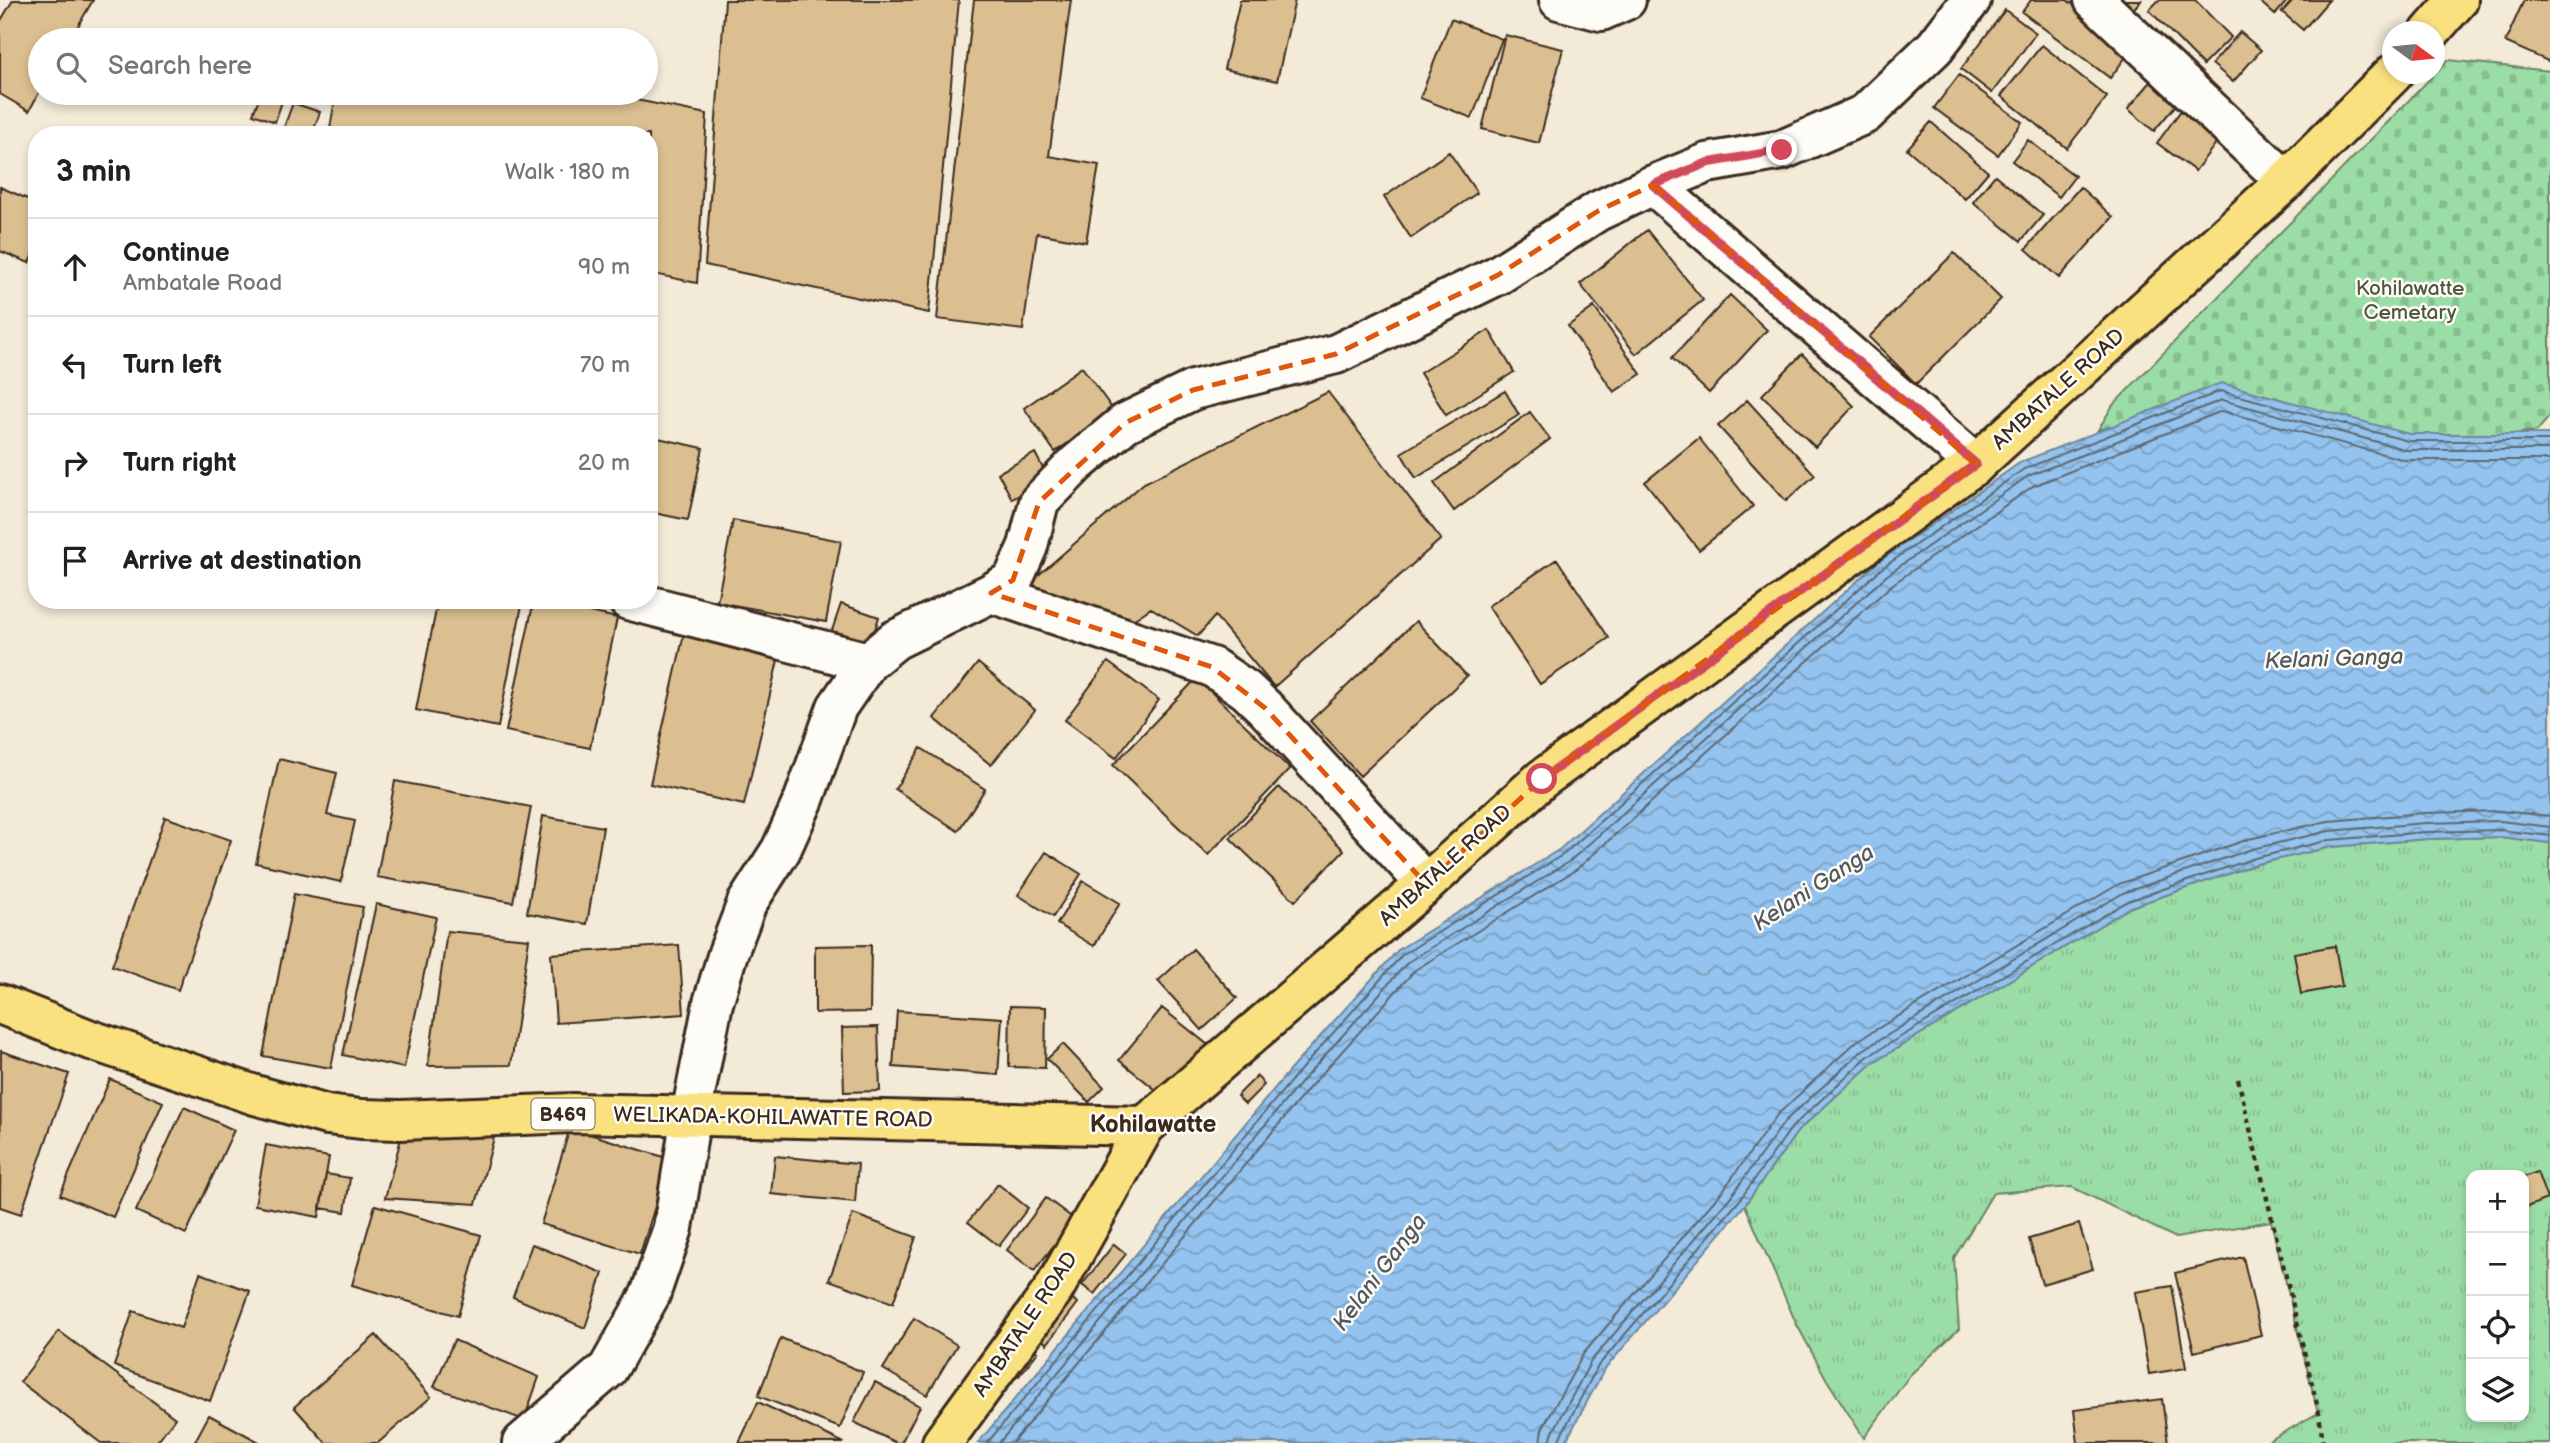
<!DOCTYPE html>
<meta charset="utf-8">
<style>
body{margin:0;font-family:"Balsamiq Sans",sans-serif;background:#f6f6f6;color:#202124}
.controls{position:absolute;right:21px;bottom:21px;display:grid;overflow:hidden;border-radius:14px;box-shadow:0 4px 10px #0003}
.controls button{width:63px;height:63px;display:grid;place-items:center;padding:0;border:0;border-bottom:2px solid #e0e0e0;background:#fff;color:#202124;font:35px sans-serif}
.compass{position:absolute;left:2382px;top:21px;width:63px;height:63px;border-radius:50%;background:#fff;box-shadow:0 4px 10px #0003;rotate:105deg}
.stop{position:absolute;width:21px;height:21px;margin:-16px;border:5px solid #d1495b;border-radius:50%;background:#fff}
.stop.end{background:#d1495b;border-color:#fff;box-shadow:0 2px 7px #0008}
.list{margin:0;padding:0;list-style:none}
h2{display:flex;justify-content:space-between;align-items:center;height:91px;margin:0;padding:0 28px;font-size:30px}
h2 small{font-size:23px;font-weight:400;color:#757577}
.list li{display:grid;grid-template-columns:46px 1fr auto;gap:21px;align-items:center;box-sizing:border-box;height:98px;padding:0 28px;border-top:2px solid #e0e0e0}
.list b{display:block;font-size:26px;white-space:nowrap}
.list p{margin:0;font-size:23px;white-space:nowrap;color:#757577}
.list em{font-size:23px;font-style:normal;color:#757577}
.icon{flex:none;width:38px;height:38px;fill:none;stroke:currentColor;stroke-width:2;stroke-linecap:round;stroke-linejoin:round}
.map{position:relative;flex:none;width:2550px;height:1443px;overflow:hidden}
.search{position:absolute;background:#fff;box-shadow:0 4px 10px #0003;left:28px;top:28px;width:630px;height:77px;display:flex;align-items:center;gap:18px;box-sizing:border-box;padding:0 24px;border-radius:38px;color:#757577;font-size:26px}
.panel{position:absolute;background:#fff;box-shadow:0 4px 10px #0003;left:28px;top:126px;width:630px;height:483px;border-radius:28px}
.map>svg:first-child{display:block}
.grass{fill:url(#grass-tufts);stroke:#6b8462;stroke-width:2;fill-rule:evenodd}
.cemetery{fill:url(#cemetery-stones);stroke:#6b8462;stroke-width:2}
.water{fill:url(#water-waves);stroke:#70869b;stroke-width:2}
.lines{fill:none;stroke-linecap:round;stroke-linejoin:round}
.shore{stroke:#5e6771;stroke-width:2}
.building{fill:#dbbf90;stroke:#3b2a1e;stroke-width:2}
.minor-casing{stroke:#3b2a1e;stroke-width:44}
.major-casing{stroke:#3b2a1e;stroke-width:44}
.path{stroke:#3b2a1e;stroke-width:4.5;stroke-dasharray:5 5;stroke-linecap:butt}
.minor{stroke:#fdfcf7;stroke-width:38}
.major{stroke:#fae180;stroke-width:38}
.route{stroke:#d1495b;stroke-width:9}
.marked{fill:none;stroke:#df570d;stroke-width:5;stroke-dasharray:14 9;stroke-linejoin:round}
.labels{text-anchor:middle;stroke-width:5;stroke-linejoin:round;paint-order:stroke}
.shield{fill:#fdfcf7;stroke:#75695f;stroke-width:2}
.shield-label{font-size:19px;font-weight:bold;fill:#3b2a1e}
.park-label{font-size:21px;fill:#535740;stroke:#fdfcf7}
.street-label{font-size:21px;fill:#3b2a1e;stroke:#fdfcf7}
.water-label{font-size:23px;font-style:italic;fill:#55585c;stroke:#fdfcf7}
.quarter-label{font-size:24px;font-weight:bold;fill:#3b2a1e;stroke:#fdfcf7}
</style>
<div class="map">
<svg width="2550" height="1443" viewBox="0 0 2550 1443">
<defs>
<pattern id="grass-tufts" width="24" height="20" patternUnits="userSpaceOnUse" patternTransform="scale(1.75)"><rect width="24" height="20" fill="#9bdda7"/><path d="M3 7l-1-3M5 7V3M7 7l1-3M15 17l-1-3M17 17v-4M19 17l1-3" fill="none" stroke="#86be8f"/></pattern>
<pattern id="cemetery-stones" width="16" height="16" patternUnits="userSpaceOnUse" patternTransform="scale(1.75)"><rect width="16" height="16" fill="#9bdda7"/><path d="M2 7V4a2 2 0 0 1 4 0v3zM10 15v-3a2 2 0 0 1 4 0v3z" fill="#86be8f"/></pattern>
<pattern id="water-waves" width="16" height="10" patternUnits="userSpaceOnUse" patternTransform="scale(1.75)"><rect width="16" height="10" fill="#93c3ee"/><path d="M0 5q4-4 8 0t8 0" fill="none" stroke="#799fc0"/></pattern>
</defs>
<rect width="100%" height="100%" fill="#f3ead8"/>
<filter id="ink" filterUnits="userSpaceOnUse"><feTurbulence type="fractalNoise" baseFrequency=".0143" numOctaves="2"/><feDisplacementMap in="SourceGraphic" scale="14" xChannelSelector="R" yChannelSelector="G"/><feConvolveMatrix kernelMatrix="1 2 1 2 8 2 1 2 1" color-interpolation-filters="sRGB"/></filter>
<g filter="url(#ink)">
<path class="grass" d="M2500,837L2550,843V1443H2265L2318,1413L2271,1221L2176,1238L2072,1187L1993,1193L1954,1258L1959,1329L1910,1375L1864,1438L1827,1380L1796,1323L1745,1205L1798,1131L1871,1064L2131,907L2257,864L2331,847L2427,839ZM2471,1175H2524V1417H2471Z"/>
<path class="cemetery" d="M2448,60L2550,71V416L2537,431L2414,446L2226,399L2098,430L2113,405Z"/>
<path class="water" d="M2221,383L2409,434H2550V843L2500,837L2427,839L2331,847L2257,864L2131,907L1871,1064L1798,1131L1745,1205L1604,1370L1565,1443H978L1290,1070L1398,950L1560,849L1877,563L2021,462Z"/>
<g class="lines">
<path class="shore" d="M987,1443L1296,1075L1402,955L1564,854L1881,569L2024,469L2221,391L2408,441H2550
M999,1443L1302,1081L1408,962L1570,861L1886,576L2028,476L2222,400L2407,450H2550
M1012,1443L1310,1087L1415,970L1577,869L1893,584L2033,486L2222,411L2405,460H2550
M1540,1443L1542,1429L1584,1353L1724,1189L1777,1115L1857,1041L2119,884L2249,839L2328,821L2425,813L2500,811L2550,816
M1550,1443L1552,1434L1591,1361L1732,1195L1785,1121L1863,1050L2123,893L2252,849L2329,831L2426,823L2500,821L2550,827
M1559,1443L1560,1437L1598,1366L1739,1201L1792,1127L1867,1057L2128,901L2255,858L2330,840L2426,832L2500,830L2550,836"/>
</g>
<path class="building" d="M13,0H93L70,40H40V91L29,111L0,94V22Z
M725,0H959L929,313L705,265Z
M974,0H1071L1049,156L1099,165L1086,242L1037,233L1023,330L937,319Z
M1240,0H1295L1277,81L1224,69Z
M2031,0H2067L2132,49L2110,78L2022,12Z
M2118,0H2141L2132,11Z
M2159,0H2195L2231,37L2203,65L2149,10Z
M2258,0H2288L2275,15Z
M2293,0H2329L2303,30L2282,12Z
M2524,0H2550V62L2505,42Z
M2005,10L2036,33L1992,93L1961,69Z
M1451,19L1502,39L1472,118L1420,98Z
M2240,32L2261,50L2233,82L2212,64Z
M1505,35L1563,49L1539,143L1482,129Z
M2042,45L2107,97L2067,148L2001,96Z
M1959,75L2022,122L1998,155L1934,108Z
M2154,78L2180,100L2154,131L2128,109Z
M261,93H285L275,122L253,114Z
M336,93H601L707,114L697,283L649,273V135H329Z
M293,103L320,112L312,135H281Z
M2185,105L2223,134L2195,171L2157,143Z
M1931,122L1988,172L1965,199L1907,149Z
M2028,140L2075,176L2059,197L2012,161Z
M1449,152L1477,193L1411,238L1384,197Z
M1995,175L2043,215L2021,241L1973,202Z
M0,187L37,203V245L29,263L0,251Z
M2080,187L2113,217L2059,278L2026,249Z
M1647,230L1703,300L1636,354L1580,284Z
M1954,253L2001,299L1916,384L1869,337Z
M1730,295L1767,330L1709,393L1672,358Z
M1594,307L1641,374L1614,392L1568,326Z
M1489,330L1514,372L1446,415L1420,373Z
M1802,354L1854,406L1815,447L1762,395Z
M1082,367L1114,411L1055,452L1024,408Z
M1505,391L1519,415L1416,478L1401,453Z
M1328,392L1441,539L1274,687L1215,616L1198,636L1151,608L1133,620L1027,585L1144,483Z
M1747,400L1815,475L1786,501L1718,426Z
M1530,412L1550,439L1454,511L1434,483Z
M649,436L703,448L688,520L649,512Z
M1699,438L1753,506L1699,550L1645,482Z
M1035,453L1049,480L1012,499L998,473Z
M733,520L841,541L826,622L717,602Z
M1557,559L1609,638L1540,684L1488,606Z
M438,600H523L498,727L416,710Z
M534,600L617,618L590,748L506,731Z
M841,604L879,617L865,661L826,648Z
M1416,621L1467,676L1360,776L1310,721Z
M684,634L779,656L744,805L650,784Z
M1108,662L1159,700L1116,758L1065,720Z
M978,663L1035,710L991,765L934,718Z
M1197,678L1290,769L1208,855L1113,765Z
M921,748L985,789L958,831L895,789Z
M279,759L337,773L327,815L355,821L341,882L256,863Z
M395,781L531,807L513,902L377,877Z
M1279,787L1344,850L1295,901L1230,838Z
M543,816L603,827L587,924L527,913Z
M165,817L231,840L178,990L112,966Z
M1046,852L1081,874L1053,917L1018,895Z
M1083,881L1120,903L1094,946L1057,924Z
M294,894L363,907L331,1068L263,1056Z
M376,904L436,917L404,1068L343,1055Z
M447,931L529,939L511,1065L428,1066Z
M679,945L684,1014L556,1023L551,954Z
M871,945L870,1012L815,1013V946Z
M2335,946L2342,986L2301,994L2294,953Z
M1193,949L1237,998L1202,1030L1158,981Z
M1010,1006L1046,1007L1045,1068L1009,1067Z
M1162,1008L1208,1045L1166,1098L1119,1060Z
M897,1011L1002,1018L998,1075L893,1067Z
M878,1027L880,1091L844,1092L842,1028Z
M1063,1044L1104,1087L1089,1102L1047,1059Z
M1,1051L69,1074L21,1214L0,1207Z
M1257,1076L1264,1085L1245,1104L1237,1096Z
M110,1079L163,1102L113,1217L60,1195Z
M184,1107L234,1130L186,1234L136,1211Z
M570,1128L670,1159L640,1254L541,1224Z
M403,1131L495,1134L476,1204L385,1198Z
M266,1145L329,1157L319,1217L255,1205Z
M775,1156L858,1164L855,1202L771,1194Z
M2537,1172L2547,1199L2524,1208V1177Z
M326,1174L350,1178L345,1212L320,1208Z
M998,1184L1028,1208L999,1246L968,1222Z
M1046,1198L1074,1219L1034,1271L1007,1250Z
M375,1205L481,1235L458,1316L352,1285Z
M853,1214L916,1237L893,1303L829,1280Z
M2079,1224L2093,1269L2042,1284L2029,1239Z
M532,1244L603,1273L585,1328L513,1297Z
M1114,1244L1126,1254L1094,1294L1082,1285Z
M2243,1257L2261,1335L2194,1352L2175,1273Z
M200,1273L250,1291L210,1401L114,1366L133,1311L181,1328Z
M2172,1286L2186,1368L2149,1374L2135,1292Z
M1067,1295L1078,1303L1047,1344L1037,1335Z
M914,1318L957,1345L927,1395L883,1369Z
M59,1331L175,1418L156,1443H101L20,1382Z
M376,1335L431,1397L378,1443H326L294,1407Z
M781,1338L863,1372L840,1428L758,1396Z
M454,1340L539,1377L524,1420L434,1387Z
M1026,1343L1038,1352L1019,1376L1007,1368Z
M875,1382L920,1406L901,1443H896L854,1422Z
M2162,1399L2168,1443H2078L2074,1410Z
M758,1402L844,1443H739Z
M209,1415L261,1443H194Z"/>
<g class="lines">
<g class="minor-casing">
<path id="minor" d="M1559,0L1601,11L1626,0
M2094,0L2286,181
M1653,185L1976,464
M991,593L1212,667L1246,690L1265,708L1426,884
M628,600L868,662
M522,1443L608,1369L650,1295L673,1228L691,1115L713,1003L728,953L747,903L781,850L804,799L837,707L868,662L895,640L991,593L1013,580L1028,546L1039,502L1077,463L1125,423L1193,390L1336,354L1498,275L1598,211L1653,185L1707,163L1782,150L1865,114L1935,47L1971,0"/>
</g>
<g class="major-casing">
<path id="major" d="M2430,32L2458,0
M0,1004L88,1039L255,1095L327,1115L361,1119L401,1120L573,1113L1145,1126
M942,1443L1054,1289L1145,1126L1426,884L1542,779L1976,464L2286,181L2393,74"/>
</g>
<path class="path" d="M2238,1079L2319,1413L2323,1443"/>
<use href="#minor" class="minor"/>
<use href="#major" class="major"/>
</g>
</g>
<g class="lines" filter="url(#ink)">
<path class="route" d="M1542,779L1976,464L1653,185L1707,163L1782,150"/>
</g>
<path class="marked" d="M1653,185L1976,464L1542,779L1426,884L1265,708L1212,667L991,593L1013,580L1039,502L1125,423L1193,390L1336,354L1498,275L1598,211Z"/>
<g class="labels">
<rect class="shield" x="531.5" y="1098.5" width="63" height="31" rx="5"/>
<g class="shield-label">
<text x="563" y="1121">B469</text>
</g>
<g class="park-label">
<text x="2410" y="295">Kohilawatte<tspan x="2410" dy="24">Cemetary</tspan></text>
</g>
<g class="street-label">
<text transform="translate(2058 389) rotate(-42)" y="7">AMBATALE ROAD</text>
<text transform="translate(1445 865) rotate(-42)" y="7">AMBATALE ROAD</text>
<text transform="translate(773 1117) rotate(1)" y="7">WELIKADA-KOHILAWATTE ROAD</text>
<text transform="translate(1025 1324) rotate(-56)" y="7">AMBATALE ROAD</text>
</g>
<g class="water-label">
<text transform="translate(2334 658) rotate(-2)" y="8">Kelani Ganga</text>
<text transform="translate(1813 887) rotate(-33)" y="8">Kelani Ganga</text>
<text transform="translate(1379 1272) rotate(-53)" y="8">Kelani Ganga</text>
</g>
<g class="quarter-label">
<text x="1153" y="1132">Kohilawatte</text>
</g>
</g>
</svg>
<div class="controls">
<button>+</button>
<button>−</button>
<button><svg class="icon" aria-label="locate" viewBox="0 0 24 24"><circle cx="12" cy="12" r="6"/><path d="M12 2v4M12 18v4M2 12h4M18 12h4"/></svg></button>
<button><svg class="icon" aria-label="layers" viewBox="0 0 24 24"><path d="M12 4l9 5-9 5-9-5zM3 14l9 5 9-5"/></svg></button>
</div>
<svg class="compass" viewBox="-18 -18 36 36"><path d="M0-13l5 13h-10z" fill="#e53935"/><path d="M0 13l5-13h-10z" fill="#757577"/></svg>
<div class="stop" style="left:1542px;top:779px"></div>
<div class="stop end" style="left:1782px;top:150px"></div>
<div class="search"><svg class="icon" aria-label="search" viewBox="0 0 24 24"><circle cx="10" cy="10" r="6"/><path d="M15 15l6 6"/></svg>Search here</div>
<section class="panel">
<h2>3 min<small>Walk · 180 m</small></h2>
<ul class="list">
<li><svg class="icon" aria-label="ahead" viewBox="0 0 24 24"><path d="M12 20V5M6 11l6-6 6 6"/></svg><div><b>Continue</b><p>Ambatale Road</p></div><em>90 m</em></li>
<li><svg class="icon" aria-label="left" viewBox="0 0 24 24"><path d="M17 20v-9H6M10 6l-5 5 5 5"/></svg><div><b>Turn left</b></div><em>70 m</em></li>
<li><svg class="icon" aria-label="right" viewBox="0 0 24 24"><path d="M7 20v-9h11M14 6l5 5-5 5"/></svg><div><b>Turn right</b></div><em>20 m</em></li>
<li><svg class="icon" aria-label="arrive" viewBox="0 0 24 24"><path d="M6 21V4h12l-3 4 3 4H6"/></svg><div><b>Arrive at destination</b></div></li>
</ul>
</section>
</div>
